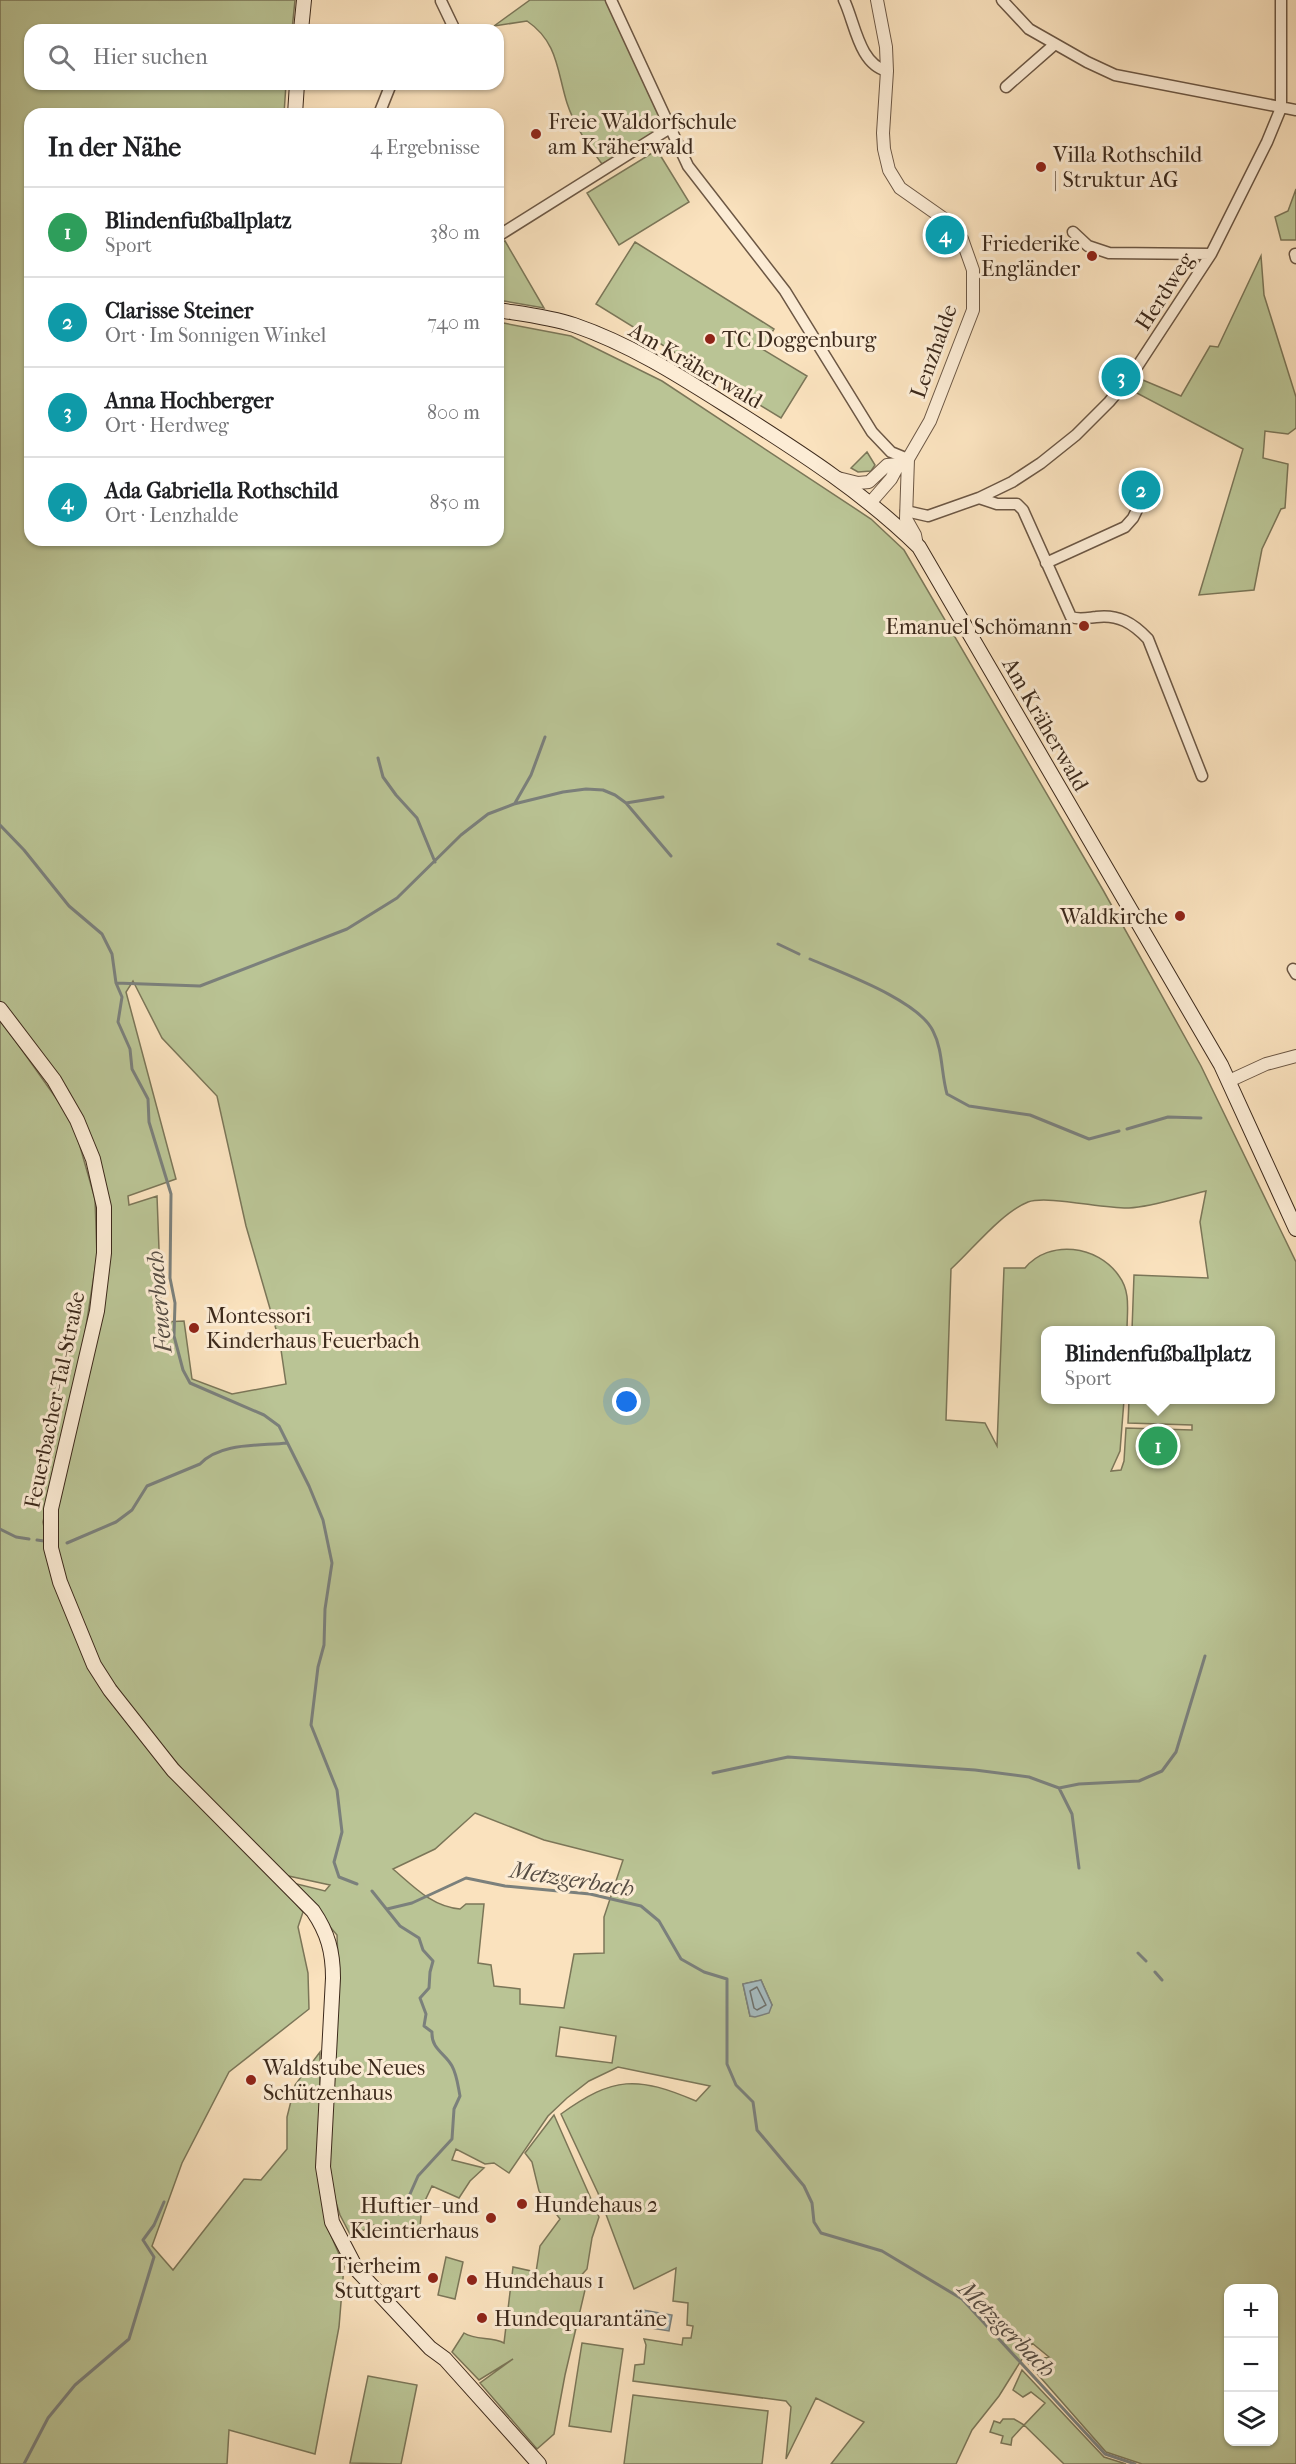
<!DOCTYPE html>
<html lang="de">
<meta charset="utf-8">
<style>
body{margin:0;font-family:"IM FELL French Canon",serif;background:#f6f6f6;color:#202124}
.controls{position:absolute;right:18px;bottom:18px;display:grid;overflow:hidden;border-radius:12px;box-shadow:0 2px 4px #0004}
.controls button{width:54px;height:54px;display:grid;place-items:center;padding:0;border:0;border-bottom:2px solid #e0e0e0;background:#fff;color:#202124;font:30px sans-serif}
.you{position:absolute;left:627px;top:1402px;width:21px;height:21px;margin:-15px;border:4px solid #fff;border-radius:50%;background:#1a73e8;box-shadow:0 0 0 9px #1a73e833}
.badge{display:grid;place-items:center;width:39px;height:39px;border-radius:50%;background:#8f2418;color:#fff;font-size:20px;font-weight:700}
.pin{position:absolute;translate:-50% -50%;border:3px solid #fff;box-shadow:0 2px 6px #0006}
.popup{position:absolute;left:1041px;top:1326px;width:234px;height:78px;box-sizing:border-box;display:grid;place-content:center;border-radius:12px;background:#fff;filter:drop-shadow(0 2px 4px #0005);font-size:20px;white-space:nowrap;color:#757577}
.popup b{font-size:22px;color:#202124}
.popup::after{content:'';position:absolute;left:50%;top:100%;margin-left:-12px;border:12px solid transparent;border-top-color:#fff}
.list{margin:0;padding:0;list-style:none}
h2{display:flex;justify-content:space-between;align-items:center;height:78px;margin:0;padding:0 24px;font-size:26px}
h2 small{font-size:20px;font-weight:400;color:#757577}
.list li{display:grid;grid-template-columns:39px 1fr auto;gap:18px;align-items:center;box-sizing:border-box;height:90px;padding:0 24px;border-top:2px solid #e0e0e0}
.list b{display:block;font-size:22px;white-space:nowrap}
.list p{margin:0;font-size:20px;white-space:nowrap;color:#757577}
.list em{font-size:20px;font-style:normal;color:#757577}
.icon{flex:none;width:33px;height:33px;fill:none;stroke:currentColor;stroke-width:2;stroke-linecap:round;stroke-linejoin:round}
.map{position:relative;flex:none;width:1296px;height:2464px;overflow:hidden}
.search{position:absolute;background:#fff;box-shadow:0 2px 4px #0004;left:24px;top:24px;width:480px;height:66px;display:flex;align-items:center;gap:15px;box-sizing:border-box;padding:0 21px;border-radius:18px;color:#757577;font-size:22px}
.panel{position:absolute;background:#fff;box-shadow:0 2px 4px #0004;left:24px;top:108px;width:480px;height:438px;border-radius:18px}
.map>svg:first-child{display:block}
.green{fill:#bac495;stroke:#7b7658;stroke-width:1.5;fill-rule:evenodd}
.water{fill:#a5babd;stroke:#7b807c;stroke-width:1.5}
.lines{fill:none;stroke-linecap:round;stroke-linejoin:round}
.shore{stroke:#70726c;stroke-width:1.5}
.stream{stroke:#7b807c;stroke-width:3}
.minor-casing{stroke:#6c5744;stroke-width:13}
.tertiary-casing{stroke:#6c5744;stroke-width:14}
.secondary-casing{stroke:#3c291b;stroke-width:16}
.minor{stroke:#fcecd5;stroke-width:10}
.tertiary{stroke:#fcecd5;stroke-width:12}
.secondary{stroke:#fcecd5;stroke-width:14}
.poi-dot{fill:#8f2418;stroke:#fcecd5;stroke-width:2}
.labels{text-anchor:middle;stroke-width:6;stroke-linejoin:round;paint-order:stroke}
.poi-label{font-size:22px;fill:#3c291b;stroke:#fcecd5;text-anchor:start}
.street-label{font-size:22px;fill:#3c291b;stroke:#fcecd5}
.water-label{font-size:24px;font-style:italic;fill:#564d44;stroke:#fcecd5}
</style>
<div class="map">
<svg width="1296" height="2464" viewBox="0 0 1296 2464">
<rect width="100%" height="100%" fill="#fae2be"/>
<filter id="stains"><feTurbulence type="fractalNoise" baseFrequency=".00333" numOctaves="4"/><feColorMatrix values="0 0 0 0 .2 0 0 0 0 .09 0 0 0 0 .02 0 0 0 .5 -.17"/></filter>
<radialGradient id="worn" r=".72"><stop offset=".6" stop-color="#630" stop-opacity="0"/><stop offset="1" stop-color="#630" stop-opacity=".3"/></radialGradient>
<path class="green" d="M0,0H295L292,30H30V84H286L284,114H30V540H498V322L571,336L662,381L871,519L904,550L1103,890L1201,1066L1296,1262V2464H1142L1106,2452L1026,2361L1049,2357L1032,2343L999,2396L972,2430L956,2464H831L864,2422L816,2398L786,2459L791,2407L786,2401L633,2381L635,2365L644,2364L646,2345L644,2339L682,2345L683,2338H691L693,2326L687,2325L688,2303L673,2301L676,2268L634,2289L598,2193L561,2114C614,2076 637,2076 696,2101L710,2086L618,2067L589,2081L567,2098L548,2116L509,2173L494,2163L485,2164L456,2149L452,2160L484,2168L470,2181L459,2198L432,2186L422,2207L419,2236L390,2235L374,2225L351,2236L340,2215L333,2193L329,2158L339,1987L337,1935L293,1883L325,1891L330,1885L284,1875L194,1783L140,1720L97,1660L74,1609L56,1550L54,1522L108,1259L95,1152L20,1025L0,1001ZM133,981L162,1038L217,1096L246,1226L280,1343L286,1384L232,1394L192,1379L184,1321L163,1322L162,1329L157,1196L129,1205L128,1196L176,1179L126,992ZM1206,1191L1200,1222L1208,1278L1134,1275L1132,1330H1270V1400H1129L1128,1423L1192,1425V1430L1126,1428L1124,1461L1121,1470L1111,1471L1120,1451L1124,1400H1046V1330H1127C1127,1311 1131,1292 1119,1276C1098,1245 1049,1239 1025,1268H1004L997,1446L985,1423L946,1420L951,1269C973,1249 1001,1213 1028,1202C1047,1195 1104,1209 1129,1208C1153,1207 1183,1196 1206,1191ZM475,1813L544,1840L623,1860L604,1917V1953L574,1954L564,2008L520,2004V1989L494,1986L491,1965L478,1963L484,1904H466L460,1909C432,1907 413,1886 393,1869L435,1849ZM761,1980L772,2005L750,2016L743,1984ZM560,2027L616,2036L612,2063L556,2056ZM1228,2288H1274V2442H1228Z
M530,0H607L668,128L602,164C588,145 574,125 567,103C557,71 558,42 527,21L494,26Z
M657,150L689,202L619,245L587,193Z
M1296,189V240H1281L1275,217L1288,211Z
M505,241L544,308L498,300V243Z
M635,242L774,329L762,349L807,376L781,418L596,304Z
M1261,256L1264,295L1296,397V428L1288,434L1265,431L1263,458L1288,464L1285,508L1281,509L1262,549L1254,590L1199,595L1243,449L1131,390L1138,378L1181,396L1210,346L1218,347Z
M867,452L875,465L871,471L858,472L851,468Z
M0,1019L73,1122L95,1199L97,1256L84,1339L43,1522L48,1548L91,1666L303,1912L298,1927L308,1973L309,2009L229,2072L182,2163L152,2246L173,2270L244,2179L261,2180L287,2149V2117L295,2085L320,2052L319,2168L327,2226L344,2266L339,2327L315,2454L229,2430L227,2464H0Z
M554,2115L599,2217L592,2238L587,2269L576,2281L585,2290L565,2375L554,2434L537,2449L480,2383L513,2359L479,2380L452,2352L464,2333C476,2341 492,2336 504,2343L513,2267L536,2272L540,2246L560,2219L539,2191L532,2162L525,2153Z
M446,2257L463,2262L455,2299L438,2295Z
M582,2343L623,2349L611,2432L569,2426Z
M1022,2370L1104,2457L1126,2464H1064L1024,2425L1012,2438L1011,2445L1001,2443L1003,2436L990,2432L994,2421L1000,2423L1003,2419H1014L1024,2425L1045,2403L1031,2392L1023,2397L1013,2390Z
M368,2376L417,2385L401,2464L350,2463Z
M633,2395L768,2411L762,2464H624Z"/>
<path class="water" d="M761,1980L772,2005L769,2013L755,2017L750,2016L743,1984Z
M637,2309L672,2315L669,2331L639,2326L634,2327Z"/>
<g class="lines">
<path class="shore" d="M757,1987L766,2005L757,2010L754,2008L750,1991Z"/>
<path class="stream" d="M378,758L383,777L396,795L417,818L435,862
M515,803L531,775L545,737
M626,803L663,797
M0,825L24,850L69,906L102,934L112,954L116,983L122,997L118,1022L130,1049L132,1069L148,1099L149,1122L171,1194L170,1278L175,1303L174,1336L183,1370L190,1383L264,1415L279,1426L309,1486L323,1520L332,1563L325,1609L324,1645L318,1667L311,1725L337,1790L342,1832L334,1862L339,1877L357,1884
M778,944L799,954
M810,959C842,973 918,1000 933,1031C943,1050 941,1073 947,1094L969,1106L1030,1115L1089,1139L1119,1131
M116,983L200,986L347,929L397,898L461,835L488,814L514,804L563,792L586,789L603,790L615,795L626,803L671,856
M1127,1129L1168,1117L1201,1118
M0,1529L16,1537L29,1539
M37,1540L44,1541
M67,1543L116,1522L132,1510L147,1486L200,1464C220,1442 261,1446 287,1443
M713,1773L788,1757L975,1770L1029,1777L1059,1788L1079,1784L1139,1781L1162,1771L1176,1752L1205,1656
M1059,1788L1072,1814L1079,1868
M372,1891L400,1926L419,1938L423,1950L433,1961L430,1972L429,1988L420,1998L426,2014L424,2026L432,2032C431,2049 445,2053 452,2066C457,2075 458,2086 460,2096L454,2109L452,2139L418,2176L402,2212
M387,1909L412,1903L466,1878L505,1886L590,1894L641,1906L659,1921L681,1959L704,1972L727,1979V2064L736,2085L753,2102L757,2130L804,2186L812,2203L814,2222L821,2233L882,2251L962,2299L1105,2454L1135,2464
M1138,1953L1146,1961
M1155,1972L1162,1980
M24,2464L48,2418L75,2385L129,2339L154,2257L143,2240L154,2225L164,2202"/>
<g class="minor-casing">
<path id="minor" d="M611,0L688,166L785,291L872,432L891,452L908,459
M844,0C855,23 859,64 887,71
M1002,0L1029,29L1087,62L1115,75L1296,110
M441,1L453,26L447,30
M1006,87L1055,44
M379,114L391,84
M1073,232L1088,246L1109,253L1211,254
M498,236L670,128
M1295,254L1296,258
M979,498L997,504H1017L1023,510L1071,617C1079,620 1087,618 1096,617C1118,614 1133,623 1148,639L1202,776
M906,511L928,516L979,498L1012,482L1041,463L1076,435L1109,402L1131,376L1211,254L1267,142L1281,108V0
M1046,563L1125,527L1133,518L1149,485
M1293,969L1296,974"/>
</g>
<g class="tertiary-casing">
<path id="tertiary" d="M908,459L906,519L915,535L917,545
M838,478L858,483L869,482L887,465L899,464L908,459L930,421L973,310V270L962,239L947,221L900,188L889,170L884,149L883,133L887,71L886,47L877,0
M871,502L891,479L899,464
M1229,1081L1266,1064L1296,1056"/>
</g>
<g class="secondary-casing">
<path id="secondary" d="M301,30L304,0
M295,114L297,84
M498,310C523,314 550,317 574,325C635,346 686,380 740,414C803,454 865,494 919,547L1221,1065L1296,1229
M0,1009L54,1080L77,1120L93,1159L104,1207V1253L97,1311L51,1509V1548L60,1582L94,1665L110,1690L173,1770L313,1911C328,1933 333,1952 333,1978L323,2167L332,2222L357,2270L430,2348L445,2359L539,2464"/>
</g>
<use href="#minor" class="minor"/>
<use href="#tertiary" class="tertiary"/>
<use href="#secondary" class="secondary"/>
</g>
<g class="poi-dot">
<circle cx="536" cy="134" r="6"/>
<circle cx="1041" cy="167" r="6"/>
<circle cx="1092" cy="256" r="6"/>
<circle cx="710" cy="339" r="6"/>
<circle cx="1084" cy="626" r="6"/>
<circle cx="1180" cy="916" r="6"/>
<circle cx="194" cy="1328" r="6"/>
<circle cx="251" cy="2080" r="6"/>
<circle cx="522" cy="2204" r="6"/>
<circle cx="491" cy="2218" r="6"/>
<circle cx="433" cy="2278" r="6"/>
<circle cx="472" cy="2280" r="6"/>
<circle cx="482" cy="2318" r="6"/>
</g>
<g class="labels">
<g class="poi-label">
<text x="548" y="129">Freie Waldorfschule<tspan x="548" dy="25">am Kräherwald</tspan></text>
<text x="1053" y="162">Villa Rothschild<tspan x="1053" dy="25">| Struktur AG</tspan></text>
<text x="1080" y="251" text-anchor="end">Friederike<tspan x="1080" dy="25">Engländer</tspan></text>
<text x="722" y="347">TC Doggenburg</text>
<text x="1072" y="634" text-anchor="end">Emanuel Schömann</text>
<text x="1168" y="924" text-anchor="end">Waldkirche</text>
<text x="206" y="1323">Montessori<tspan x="206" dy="25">Kinderhaus Feuerbach</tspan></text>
<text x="263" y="2075">Waldstube Neues<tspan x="263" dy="25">Schützenhaus</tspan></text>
<text x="534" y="2212">Hundehaus 2</text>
<text x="479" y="2213" text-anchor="end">Huftier- und<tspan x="479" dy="25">Kleintierhaus</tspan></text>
<text x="421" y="2273" text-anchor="end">Tierheim<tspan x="421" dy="25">Stuttgart</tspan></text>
<text x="484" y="2288">Hundehaus 1</text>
<text x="494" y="2326">Hundequarantäne</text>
</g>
<g class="street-label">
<text transform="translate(1164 291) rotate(-57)" y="8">Herdweg</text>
<text transform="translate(933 351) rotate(-70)" y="8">Lenzhalde</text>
<text transform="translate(696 365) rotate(30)" y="8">Am Kräherwald</text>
<text transform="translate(1046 724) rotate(60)" y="8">Am Kräherwald</text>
<text transform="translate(54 1400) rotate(-78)" y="8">Feuerbacher-Tal-Straße</text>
</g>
<g class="water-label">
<text transform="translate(159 1302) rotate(-95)" y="8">Feuerbach</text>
<text transform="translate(572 1879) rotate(9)" y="8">Metzgerbach</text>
<text transform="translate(1007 2329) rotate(45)" y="8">Metzgerbach</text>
</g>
</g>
<rect width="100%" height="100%" filter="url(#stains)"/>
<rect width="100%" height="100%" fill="url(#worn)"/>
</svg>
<div class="controls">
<button>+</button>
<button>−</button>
<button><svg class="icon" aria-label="layers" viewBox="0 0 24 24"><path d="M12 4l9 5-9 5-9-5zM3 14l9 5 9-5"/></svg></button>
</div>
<div class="you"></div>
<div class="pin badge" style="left:1158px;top:1446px;background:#2e9e5b">1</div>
<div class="popup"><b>Blindenfußballplatz</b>Sport</div>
<div class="pin badge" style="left:1141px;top:490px;background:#0f9aa8">2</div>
<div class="pin badge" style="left:1121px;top:377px;background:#0f9aa8">3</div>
<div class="pin badge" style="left:945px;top:235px;background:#0f9aa8">4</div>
<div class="search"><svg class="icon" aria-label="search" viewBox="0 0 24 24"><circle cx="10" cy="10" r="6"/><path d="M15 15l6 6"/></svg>Hier suchen</div>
<section class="panel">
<h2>In der Nähe<small>4 Ergebnisse</small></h2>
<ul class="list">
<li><span class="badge" style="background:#2e9e5b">1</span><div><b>Blindenfußballplatz</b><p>Sport</p></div><em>380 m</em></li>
<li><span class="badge" style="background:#0f9aa8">2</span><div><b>Clarisse Steiner</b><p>Ort · Im Sonnigen Winkel</p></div><em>740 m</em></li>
<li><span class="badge" style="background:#0f9aa8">3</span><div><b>Anna Hochberger</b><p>Ort · Herdweg</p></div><em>800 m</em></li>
<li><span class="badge" style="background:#0f9aa8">4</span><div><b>Ada Gabriella Rothschild</b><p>Ort · Lenzhalde</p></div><em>850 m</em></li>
</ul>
</section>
</div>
